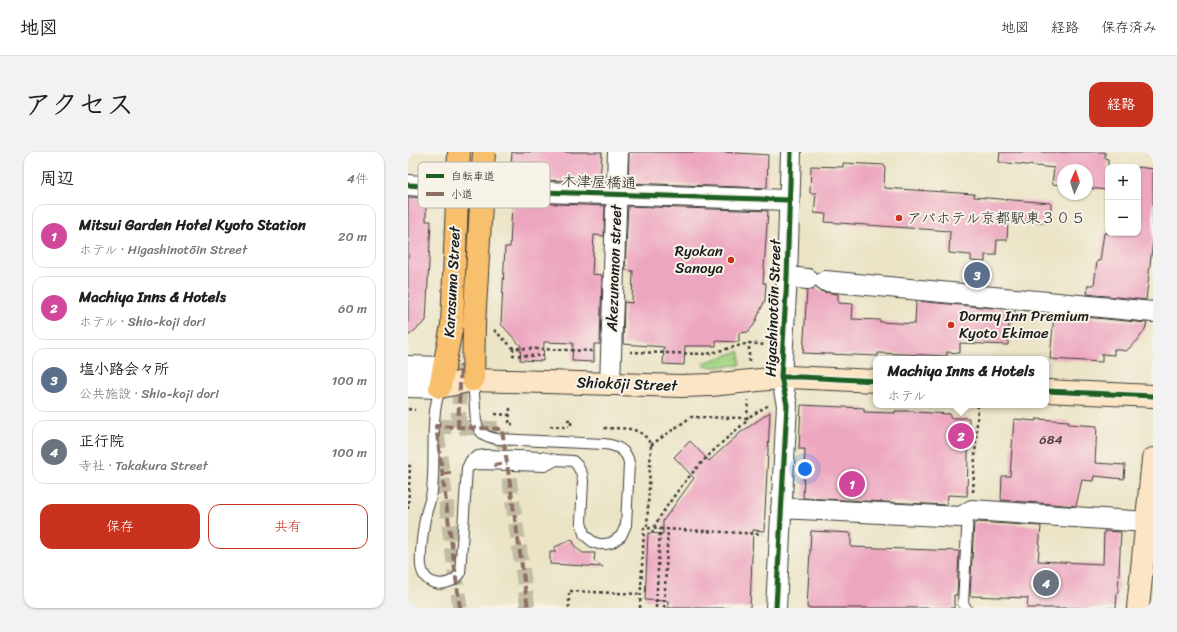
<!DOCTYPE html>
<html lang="ja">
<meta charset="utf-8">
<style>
body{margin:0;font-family:Sriracha,"Klee One",sans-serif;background:#f2f2f2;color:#202124}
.controls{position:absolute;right:12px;top:12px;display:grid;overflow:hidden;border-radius:8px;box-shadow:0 1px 3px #0004}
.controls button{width:36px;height:36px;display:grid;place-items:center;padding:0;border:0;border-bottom:1px solid #e0e0e0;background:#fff;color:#202124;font:20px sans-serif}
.compass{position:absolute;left:649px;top:12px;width:36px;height:36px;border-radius:50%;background:#fff;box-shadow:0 1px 3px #0004;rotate:3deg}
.you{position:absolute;left:397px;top:317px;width:14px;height:14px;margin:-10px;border:3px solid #fff;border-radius:50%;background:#1a73e8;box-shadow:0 0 0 6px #1a73e833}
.badge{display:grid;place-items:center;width:26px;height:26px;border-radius:50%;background:#c8321e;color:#fff;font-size:13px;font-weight:700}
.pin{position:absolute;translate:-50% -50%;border:2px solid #fff;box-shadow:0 1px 4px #0006}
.popup{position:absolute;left:465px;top:204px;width:176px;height:52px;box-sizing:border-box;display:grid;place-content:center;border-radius:8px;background:#fff;filter:drop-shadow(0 1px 3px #0005);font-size:13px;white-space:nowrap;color:#757577}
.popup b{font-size:15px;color:#202124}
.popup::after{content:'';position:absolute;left:50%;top:100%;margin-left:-8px;border:8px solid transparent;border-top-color:#fff}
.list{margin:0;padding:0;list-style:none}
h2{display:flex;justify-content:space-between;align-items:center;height:52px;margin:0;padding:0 16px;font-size:17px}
h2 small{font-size:13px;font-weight:400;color:#757577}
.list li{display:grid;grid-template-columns:26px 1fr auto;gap:12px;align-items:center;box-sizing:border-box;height:64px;margin:0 8px 8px;padding:0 8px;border:1px solid #e0e0e0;border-radius:12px}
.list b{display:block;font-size:15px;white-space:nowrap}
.list p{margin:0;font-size:13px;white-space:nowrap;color:#757577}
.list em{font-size:13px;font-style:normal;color:#757577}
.actions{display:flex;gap:8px;padding:12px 16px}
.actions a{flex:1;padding:9px 0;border:1px solid #c8321e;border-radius:12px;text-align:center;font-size:14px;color:#c8321e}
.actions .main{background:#c8321e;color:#fff}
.map{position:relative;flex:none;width:745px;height:456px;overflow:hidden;border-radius:12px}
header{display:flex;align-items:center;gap:24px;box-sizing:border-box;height:56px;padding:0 20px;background:#fff;border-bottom:1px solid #e0e0e0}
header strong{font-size:19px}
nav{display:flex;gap:22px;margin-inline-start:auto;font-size:14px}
.intro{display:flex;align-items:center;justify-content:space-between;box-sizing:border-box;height:96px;padding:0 24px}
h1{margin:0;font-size:28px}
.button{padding:10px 18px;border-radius:12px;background:#c8321e;color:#fff;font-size:14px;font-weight:700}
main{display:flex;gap:24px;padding:0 24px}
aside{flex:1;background:#fff;border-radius:12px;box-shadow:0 1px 3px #0004}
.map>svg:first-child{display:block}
.green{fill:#a3d585;stroke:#607850}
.building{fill:#eda6bf}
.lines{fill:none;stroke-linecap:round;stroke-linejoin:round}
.pedestrian-tunnel{stroke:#c2bca4;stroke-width:15;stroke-dasharray:15 8;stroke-linecap:butt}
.service-casing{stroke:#3b3a36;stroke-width:12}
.minor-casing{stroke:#3b3a36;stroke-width:22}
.tertiary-casing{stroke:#3b3a36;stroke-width:24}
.secondary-casing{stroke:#3b3a36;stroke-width:24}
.primary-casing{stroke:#3b3a36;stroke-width:24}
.path{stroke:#3b3a36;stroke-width:2.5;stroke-dasharray:3 3;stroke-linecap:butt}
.service{stroke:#fff;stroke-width:10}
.minor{stroke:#fff;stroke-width:20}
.tertiary{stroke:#fff;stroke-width:22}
.secondary{stroke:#fce5c4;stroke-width:22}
.primary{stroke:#f8bf6c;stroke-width:22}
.quiet{stroke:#8d6e63;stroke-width:4;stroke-dasharray:8 4;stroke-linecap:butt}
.cycleway-casing{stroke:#f7f3e8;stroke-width:8}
.cycleway{stroke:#1b5e20;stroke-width:5}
.poi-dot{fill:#c8321e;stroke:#f7f3e8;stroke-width:1.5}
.labels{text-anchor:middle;stroke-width:4;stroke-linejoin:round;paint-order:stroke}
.number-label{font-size:13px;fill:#503e45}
.street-label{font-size:15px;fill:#1c1c1c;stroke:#f7f3e8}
.poi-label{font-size:15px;fill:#1c1c1c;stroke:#f7f3e8;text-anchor:start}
.key{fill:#f7f3e8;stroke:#b5b2ab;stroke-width:1}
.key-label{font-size:11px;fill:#1c1c1c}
</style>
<header>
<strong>地図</strong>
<nav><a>地図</a><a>経路</a><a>保存済み</a></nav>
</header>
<div class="intro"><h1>アクセス</h1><a class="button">経路</a></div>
<main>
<aside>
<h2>周辺<small>4件</small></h2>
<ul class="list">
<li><span class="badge" style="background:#d1479c">1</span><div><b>Mitsui Garden Hotel Kyoto Station</b><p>ホテル · Higashinotōin Street</p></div><em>20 m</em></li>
<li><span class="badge" style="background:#d1479c">2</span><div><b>Machiya Inns &amp; Hotels</b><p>ホテル · Shio-koji dori</p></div><em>60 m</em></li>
<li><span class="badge" style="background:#5c6f8a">3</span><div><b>塩小路会々所</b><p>公共施設 · Shio-koji dori</p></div><em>100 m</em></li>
<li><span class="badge" style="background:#6b7280">4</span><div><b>正行院</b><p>寺社 · Takakura Street</p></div><em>100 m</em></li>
</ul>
<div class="actions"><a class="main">保存</a><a>共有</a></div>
</aside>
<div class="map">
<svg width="745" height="456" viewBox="0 0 745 456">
<rect width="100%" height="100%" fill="#f7f3e8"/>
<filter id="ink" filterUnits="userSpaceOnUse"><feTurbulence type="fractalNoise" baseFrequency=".025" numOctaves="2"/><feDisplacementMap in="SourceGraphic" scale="8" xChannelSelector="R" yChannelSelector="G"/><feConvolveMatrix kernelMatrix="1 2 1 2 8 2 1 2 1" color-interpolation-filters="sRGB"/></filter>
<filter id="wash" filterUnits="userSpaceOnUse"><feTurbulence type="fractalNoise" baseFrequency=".012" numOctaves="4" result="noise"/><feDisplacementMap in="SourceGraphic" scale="16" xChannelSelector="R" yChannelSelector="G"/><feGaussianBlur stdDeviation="0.9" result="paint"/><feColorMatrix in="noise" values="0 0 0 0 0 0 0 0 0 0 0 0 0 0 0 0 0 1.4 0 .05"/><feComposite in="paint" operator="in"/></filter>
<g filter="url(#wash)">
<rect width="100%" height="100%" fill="#ebe4c6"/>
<path class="green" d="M329,200H332V213L308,215L296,214L295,211Z"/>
<g id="blocks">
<path class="building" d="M104,0H194L192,30L102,27Z
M221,0H315L360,3L359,36L220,31Z
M592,0H697V6L700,7V38L679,36V18H655V33L644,32L646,16L591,10Z
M435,11L477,13L476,36L566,42V45L643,51L642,71L600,68L599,88H589L588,103H577V110L563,109V103L541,101L542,79L417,70L418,62L406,61L408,41H402L403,14L435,15Z
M730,15L745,17V87L738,148L679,142L680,133H686L689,109H692L696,81H730Z
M0,45L18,46V69H23L18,169L0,184Z
M104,50L197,54L196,84L186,83L184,122L194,123L192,192H186V210L164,209L165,191L136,190L135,209L112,208L113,194L93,172L97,95H102Z
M220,54L360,59L355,131H358L357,148L346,173L340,180L331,181V190L308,189V194H277L276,213L255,212L256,195L215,192L216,150L224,151L225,119L217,118Z
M408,135L411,139L416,140L430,142V151L445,152L444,167L472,168V170L507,172L508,149L607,158L606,171L601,170L600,193L552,191V201L539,200V204L470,201V204L395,201L399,138H404Z
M646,162L739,171L737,177L730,188L718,199L706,197V203L694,202V210L642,207Z
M393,253L456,256V260L487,261V259H506V260L542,262V266H561L559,344L540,343L539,353L395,346L397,297H391Z
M362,260L356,379L345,378L342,456H260V449L237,448L240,381L255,382V369L286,326L266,305L282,289L301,309L332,281Z
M606,267L628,269V267L661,269L660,272L689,274L687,311L717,313L716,327L686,324L685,329L674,328L668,354L593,348L594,324H602Z
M569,370L633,374L630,409L695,412L696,379L713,380L710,441H709L708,456H619L620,446L562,444L566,371H569Z
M403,379L443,381V395L551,399L549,443H546V456H399Z
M164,387L168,396L175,401H187L186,409L195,415L142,412V400H147V395Z"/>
</g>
</g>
<g filter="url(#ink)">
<use href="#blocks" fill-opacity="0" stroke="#3b3a36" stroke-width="1"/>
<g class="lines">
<path class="pedestrian-tunnel" d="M50,275L53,212
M52,456L28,274L94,277L120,456"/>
<g class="service-casing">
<path id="service" d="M32,235C30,243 28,251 27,259C24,285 27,312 24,339C23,347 20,354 18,362C15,376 12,401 13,414C16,436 41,436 52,422L59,316L64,313L71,312L137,314L148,308
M59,316L63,308L70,304L78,303L134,305L148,308L165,309L169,313L174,322L175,329L173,370L176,382L180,386L185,390L191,392H197L203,391L213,384L218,373L221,311C219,298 208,293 196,292L90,287C78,285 71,282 68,270L65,228
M558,456L555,451L560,361"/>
</g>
<g class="minor-casing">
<path id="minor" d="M0,33L74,38L381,48
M379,125L400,127
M417,129L745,160
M202,232L210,0
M373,356L553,365L564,358L739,370
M368,456L379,253L373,225L379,125L383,0"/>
</g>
<g class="tertiary-casing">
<path id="tertiary" d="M0,215L36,216
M0,234L32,235"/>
</g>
<g class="secondary-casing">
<path id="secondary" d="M32,235L65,228L274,234L303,233L381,225L468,229
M638,239L745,244
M730,456L745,307"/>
</g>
<g class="primary-casing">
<path id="primary" d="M65,228L66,174L76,0
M32,235L44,173L51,0"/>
</g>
<path class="path" d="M86,178L105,196L185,199
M105,196V203L136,204
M222,200L299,202L341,191L357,193
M341,210V191
M102,256L101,272H105
M0,257L7,258
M87,262L102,263
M159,268H163V275
M142,274L161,275
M196,276C216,277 233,273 243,293L239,376
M243,293L283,265L339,266L361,253
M0,314H2L0,359
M565,340L570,253
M244,381C249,367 258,356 266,344C287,315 312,291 339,269L340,248
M161,456V439L233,442
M232,456L236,376L354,382
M248,456L252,377
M256,456L260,377"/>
<use href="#service" class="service"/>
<use href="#minor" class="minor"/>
<use href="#tertiary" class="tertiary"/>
<use href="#secondary" class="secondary"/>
<use href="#primary" class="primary"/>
<path class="quiet" d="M50,275L53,212
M86,313L99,311
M35,322L47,320
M52,456L28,274L94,277L120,456"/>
<g class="cycleway-casing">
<path id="cycleway" d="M0,33L74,38L381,48
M373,225H394L468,229
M638,239L745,244
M368,456L379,253L373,225L379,125L383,0"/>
</g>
<use href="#cycleway" class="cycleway"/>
</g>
</g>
<g class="poi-dot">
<circle cx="491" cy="66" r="4"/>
<circle cx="323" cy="108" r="4"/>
<circle cx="543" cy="173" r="4"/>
</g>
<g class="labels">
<g class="number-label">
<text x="643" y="292">684</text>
</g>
<g class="street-label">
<text transform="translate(191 30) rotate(2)" y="5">木津屋橋通</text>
<text transform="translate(206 116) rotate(-88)" y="5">Akezunomon street</text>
<text transform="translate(44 130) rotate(-87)" y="5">Karasuma Street</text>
<text transform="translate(365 156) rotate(-88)" y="5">Higashinotōin Street</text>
<text transform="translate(219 232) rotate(2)" y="5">Shiokōji Street</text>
</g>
<g class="poi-label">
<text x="499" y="71">アパホテル京都駅東３０５</text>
<text x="315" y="104" text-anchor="end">Ryokan<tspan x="315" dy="17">Sanoya</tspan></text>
<text x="551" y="169">Dormy Inn Premium<tspan x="551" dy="17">Kyoto Ekimae</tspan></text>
</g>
</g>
<rect x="10" y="10" width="132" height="46" rx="6" class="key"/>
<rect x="18" y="22" width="18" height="4" fill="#1b5e20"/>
<rect x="18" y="40" width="18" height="4" fill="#8d6e63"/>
<g class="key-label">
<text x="43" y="28">自転車道</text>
<text x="43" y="46">小道</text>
</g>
</svg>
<div class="controls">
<button>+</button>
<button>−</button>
</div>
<svg class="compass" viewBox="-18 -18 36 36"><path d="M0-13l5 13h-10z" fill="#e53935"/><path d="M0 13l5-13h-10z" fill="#757577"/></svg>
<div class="you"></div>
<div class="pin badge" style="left:444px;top:332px;background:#d1479c">1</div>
<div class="pin badge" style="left:553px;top:284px;background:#d1479c">2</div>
<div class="popup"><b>Machiya Inns &amp; Hotels</b>ホテル</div>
<div class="pin badge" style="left:569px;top:123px;background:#5c6f8a">3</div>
<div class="pin badge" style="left:638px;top:431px;background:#6b7280">4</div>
</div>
</main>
